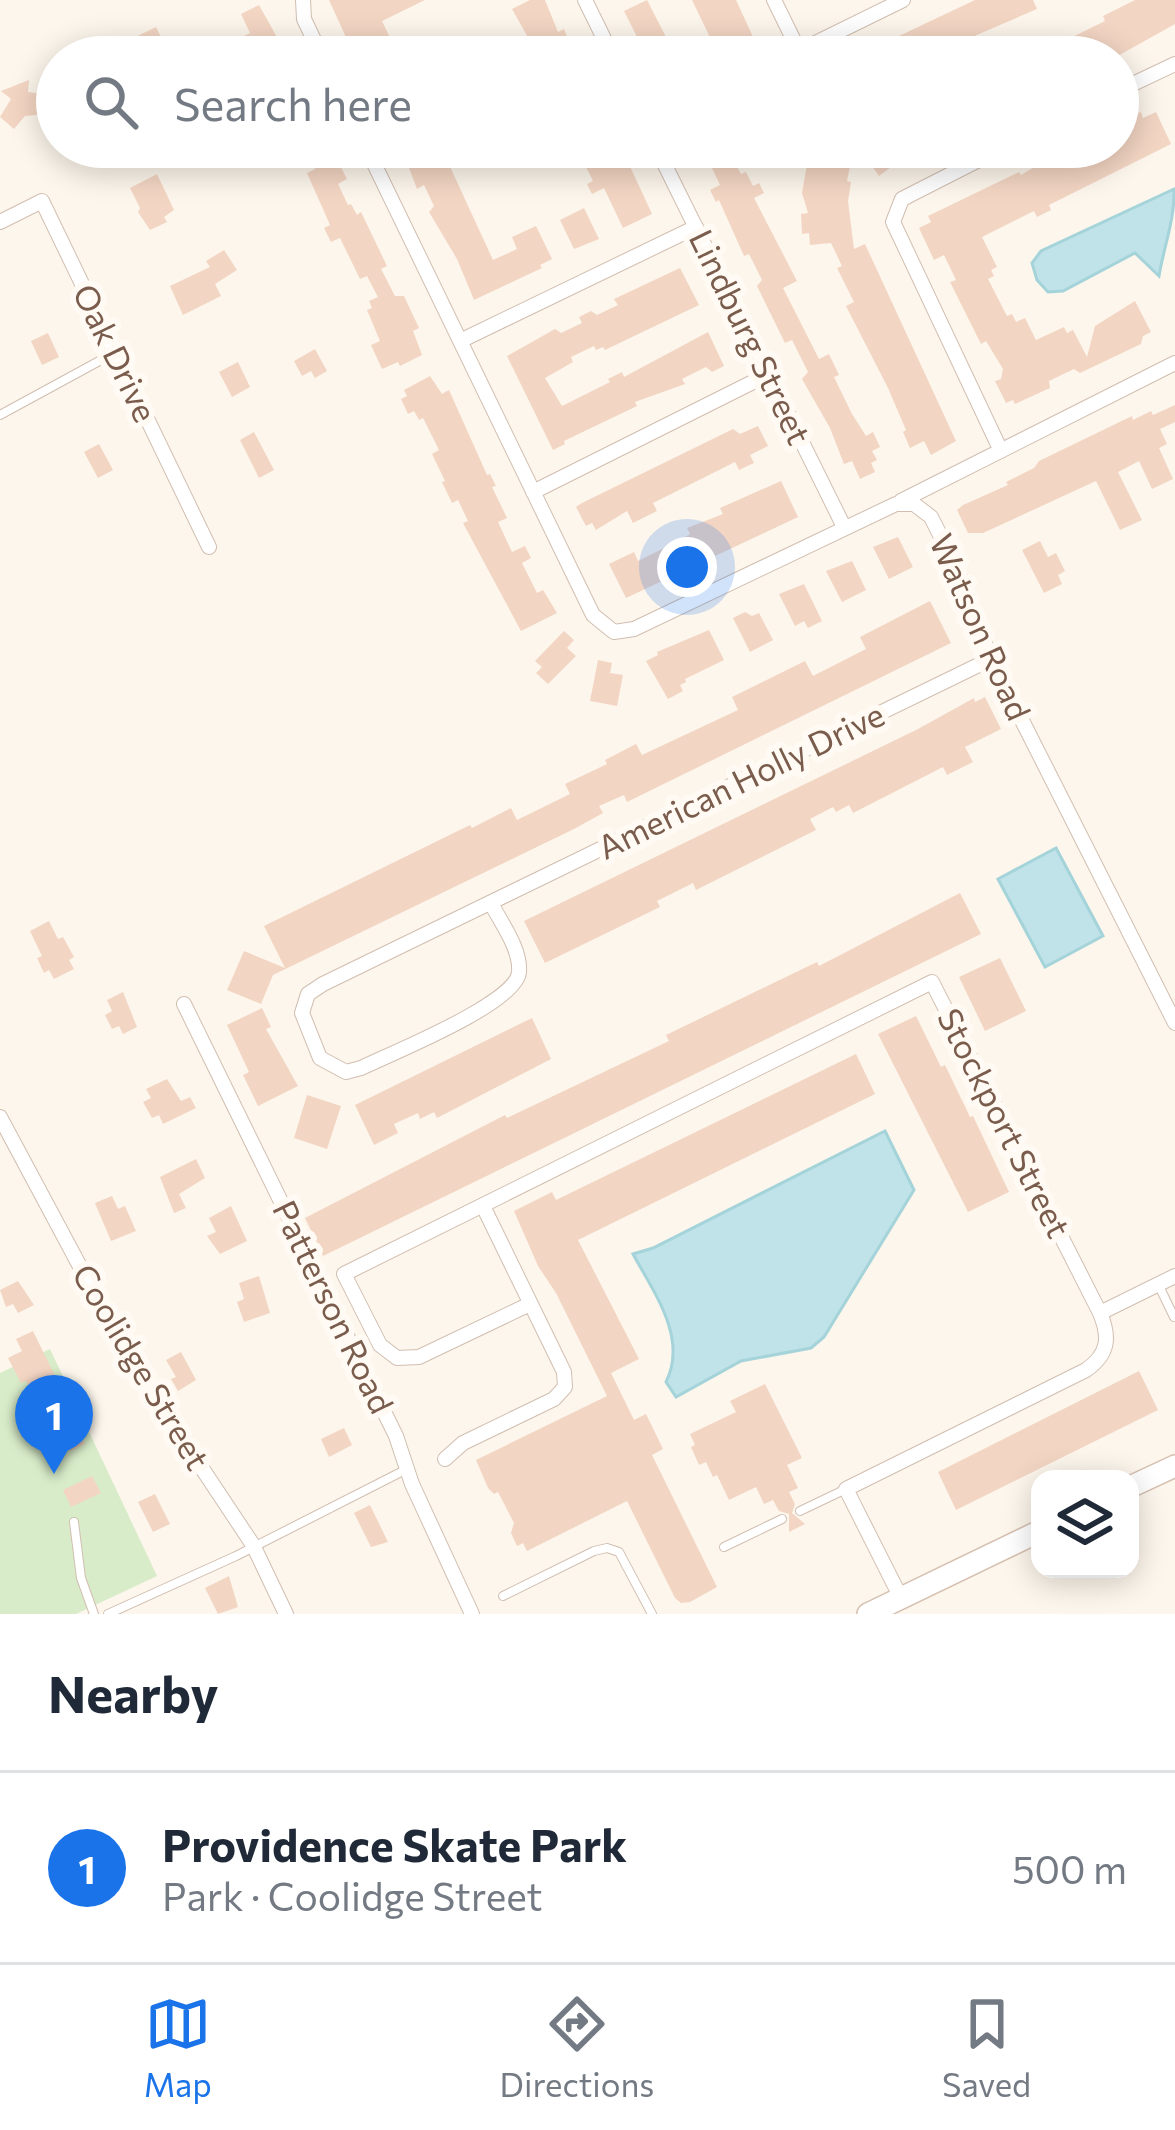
<!DOCTYPE html>
<meta charset="utf-8">
<style>
body{margin:0;font-family:Commissioner,sans-serif;background:#f2f2f3;color:#1f2937}
.controls{position:absolute;right:36px;bottom:36px;display:grid;overflow:hidden;border-radius:24px;box-shadow:0 6px 30px #0003}
.controls button{width:108px;height:108px;display:grid;place-items:center;padding:0;border:0;border-bottom:3px solid #e0e1e3;background:#fff;color:#1f2937;font:60px sans-serif}
.you{position:absolute;left:687px;top:567px;width:42px;height:42px;margin:-30px;border:9px solid #fff;border-radius:50%;background:#1a73e8;box-shadow:0 0 0 18px #1a73e833}
.badge{display:grid;place-items:center;width:78px;height:78px;border-radius:50%;background:#1a73e8;color:#fff;font-size:39px;font-weight:700}
.pin{position:absolute;translate:-50% -99px;filter:drop-shadow(0 3px 6px #0008)}
.pin::after{content:'';position:absolute;top:63px;width:42px;height:36px;background:inherit;clip-path:polygon(0 0,100% 0,50% 100%)}
.list{margin:0;padding:0;list-style:none}
h2{display:flex;justify-content:space-between;align-items:center;height:156px;margin:0;padding:0 48px;font-size:51px}
h2 small{font-size:39px;font-weight:400;color:#747a83}
.list li{display:grid;grid-template-columns:78px 1fr auto;gap:36px;align-items:center;box-sizing:border-box;height:192px;padding:0 48px;border-top:3px solid #e0e1e3}
.list b{display:block;font-size:45px;white-space:nowrap}
.list p{margin:0;font-size:39px;white-space:nowrap;color:#747a83}
.list em{font-size:39px;font-style:normal;color:#747a83}
.icon{flex:none;width:66px;height:66px;fill:none;stroke:currentColor;stroke-width:2;stroke-linecap:round;stroke-linejoin:round}
.map{position:relative;flex:none;width:1175px;height:1614px;overflow:hidden}
.search{position:absolute;background:#fff;box-shadow:0 6px 30px #0003;left:36px;right:36px;top:36px;height:132px;display:flex;align-items:center;gap:30px;box-sizing:border-box;padding:0 42px;border-radius:66px;color:#747a83;font-size:45px}
.sheet{height:348px;background:#fff}
nav{display:flex;justify-content:space-around;align-items:center;box-sizing:border-box;height:168px;border-top:3px solid #e0e1e3;background:#fff;font-size:33px;color:#747a83}
nav a{display:grid;justify-items:center;gap:6px}
nav .on{color:#1a73e8}
.map>svg:first-child{display:block}
.green{fill:#d8ecc9}
.water{fill:#bfe3e8;stroke:#a5d3da;stroke-width:3}
.building{fill:#f3d5c3}
.lines{fill:none;stroke-linecap:round;stroke-linejoin:round}
.lane-casing{stroke:#d1beb0;stroke-width:10}
.street-casing{stroke:#d1beb0;stroke-width:16}
.secondary-casing{stroke:#d6c0b0;stroke-width:24}
.lane{stroke:#fff;stroke-width:8}
.street{stroke:#fff;stroke-width:14}
.secondary{stroke:#fff;stroke-width:21}
.labels{text-anchor:middle;stroke-width:12;stroke-linejoin:round;paint-order:stroke}
.street-label{font-size:33px;fill:#7a5c4d;stroke:#fffaf3}
</style>
<div class="map">
<svg width="1175" height="1614" viewBox="0 0 1175 1614">
<rect width="100%" height="100%" fill="#fdf6ec"/>
<path class="green" d="M50,1349L157,1576L76,1614H0V1373Z"/>
<path class="water" d="M1174,189C1175,219 1164,246 1159,276L1135,253L1063,291L1048,292L1037,280L1032,263L1041,251Z
M1056,848L1103,936L1045,967L998,879Z
M885,1131L914,1190L824,1337L811,1348L741,1361L676,1397L666,1382C688,1338 654,1293 633,1254L653,1248Z"/>
<path class="building" d="M329,0H425L382,21L396,50L381,57H355Z
M530,0H545L558,32L564,29L574,54L539,57L512,9Z
M647,0L670,45L667,47L672,57H647L624,11Z
M692,0H736L754,39L719,56Z
M975,0H1033L1037,9L926,57H864L883,48L882,44Z
M1135,0H1175V24L1116,57H1015L1047,41L1050,48L1105,21L1103,16Z
M259,5L278,39L270,43L277,57H250L240,38L250,33L241,14Z
M156,27L168,51L155,57H128L121,44Z
M29,80L28,92L57,96V113L25,116L14,129L0,117L11,99L1,91Z
M1141,112L1143,118L1156,112L1171,144L1049,205L1051,210L1037,217L1034,211L982,237L997,267L991,270L994,276L988,279L1007,316L1012,314L1016,322L1025,318L1036,340L1064,327L1067,333L1073,330L1087,357L1095,326L1135,301L1151,332L1143,336L1141,344L1080,373L1074,369L1049,381L1050,388L1015,404L1013,400L1006,403L995,381L1001,379L1003,369L986,341L981,344L950,282L956,280L944,255L934,260L919,228L931,222L928,216L1019,172L1021,175L1061,151L1075,147H1118V130L1131,124L1129,118Z
M401,147H441L493,260L517,249L512,237L536,226L552,259L540,265L542,268L474,300L457,259L429,212L434,206L424,185L417,189Z
M702,147H727L741,174L746,172L753,186L759,183L764,193L754,198L797,281L783,288L819,359L829,354L839,375L834,377L852,414L866,436L873,432L880,447L872,451L877,460L871,463L875,472L860,479L852,461L844,464L830,428L802,379L808,372L792,340L785,343L757,286L762,280L749,254L744,256L719,200L716,202L710,190L720,185Z
M859,147H918L879,176Z
M622,149L652,214L623,228L604,188L592,194L587,184L593,181L586,167Z
M324,150L333,168L341,167L347,179L338,184L348,205L351,204L357,215L361,212L387,266L381,269L395,296H404L419,328L413,331L422,355L400,366L398,362L382,369L371,345L380,341L367,310L372,308L369,301L378,297L367,276L360,279L340,238L331,242L324,228L330,225L307,173L315,169L309,157Z
M809,153L851,161L847,181L851,182L848,201L854,249L865,244L956,441L931,455L924,441L910,448L903,432L906,430L888,388L846,306L854,302L837,268L842,266L831,243L810,245L809,233L802,234L801,214L808,213L802,193Z
M157,174L174,210L164,217L167,222L150,230L138,212L140,208L130,188Z
M584,208L599,239L574,249L560,220Z
M224,250L237,270L215,284L221,296L183,315L170,286L210,267L206,261Z
M680,268L699,305L605,350L603,347L596,350L594,346L571,357L573,362L545,378L562,406L610,382L608,379L622,372L624,377L708,332L724,366L712,372L706,367L682,379L685,384L635,402L637,406L564,441L565,444L553,450L507,356L555,329L561,333L582,323L579,317L591,311L597,315L618,305L614,299Z
M48,333L59,357L42,365L31,341Z
M315,349L327,371L315,378L311,371L302,376L294,361Z
M238,362L250,387L232,397L219,372Z
M430,376L442,394L449,390L487,475L490,474L496,486L492,487L507,518L498,522L512,552L525,546L531,558L522,563L537,593L543,590L557,613L521,631L463,523L468,521L458,500L452,503L442,482L445,481L432,454L439,450L423,418L419,420L414,411L408,414L401,399L407,396L404,390Z
M1175,405V422L1160,429L1167,444L1159,448L1173,479L1152,489L1139,461L1118,472L1142,520L1120,530L1096,481L983,533H968L957,510L963,505L1008,485L1006,482L1034,468L1039,461L1132,416L1133,420L1151,411L1153,415Z
M758,426L768,446L750,455L754,463L739,470L735,462L653,503L657,511L633,523L627,511L596,530L592,523L586,526L576,507L582,503L733,429L740,434Z
M254,432L274,470L259,478L240,440Z
M99,444L113,470L98,478L84,452Z
M781,481L798,517L626,598L609,564L634,552L638,561L682,539L690,534L687,528L723,514L720,508Z
M898,537L913,567L889,579L873,547Z
M1040,541L1048,557L1056,553L1065,571L1058,575L1062,584L1044,593L1022,550Z
M852,561L866,590L842,602L826,571Z
M804,584L822,621L808,628L804,621L795,626L779,594Z
M930,601L951,643L627,802L624,795L599,806L603,813L574,829L273,975L261,1004L227,990L244,951L285,968L264,926L470,825L472,828L511,808L517,820L570,794L565,784L607,764L605,760L636,744L642,755L738,710L732,697L805,661L813,676L866,649L860,637Z
M745,612L752,616L759,613L773,640L750,652L733,618Z
M709,630L724,660L685,679L686,682L680,685L683,691L668,699L646,661L658,655L657,652Z
M564,631L574,640L567,648L576,656L548,684L536,673L542,667L535,661Z
M598,660L612,663L610,673L623,675L617,706L590,701Z
M985,697L1001,729L965,747L973,762L947,775L943,767L853,813L849,805L836,812L833,807L810,819L816,830L696,890L693,883L657,901L660,907L545,963L524,921L918,729L974,698L975,702Z
M960,893L981,934L323,1256L305,1218L505,1115L507,1118L669,1041L666,1035L817,962L819,966Z
M49,921L58,939L63,937L74,957L69,960L74,969L54,979L49,970L44,973L37,958L42,956L30,931Z
M1000,958L1026,1011L985,1031L959,977Z
M123,992L137,1027L123,1034L119,1026L112,1029L105,1015L112,1011L107,1000Z
M262,1008L271,1027L266,1029L298,1086L258,1106L243,1075L249,1072L227,1025Z
M916,1016L941,1067L945,1065L970,1117L973,1116L1009,1192L968,1212L878,1034Z
M532,1018L551,1059L437,1118L434,1112L420,1119L418,1113L394,1124L398,1133L374,1145L355,1105Z
M856,1054L875,1094L578,1240L639,1359L611,1373L634,1420L646,1414L663,1449L652,1455L717,1587L690,1602L681,1603L675,1598L627,1501L527,1551L523,1543L517,1546L511,1533L514,1523L498,1492L494,1494L488,1488L476,1460L607,1396L556,1293L538,1266L514,1211L552,1192L556,1200Z
M167,1079L181,1101L190,1097L196,1108L163,1124L159,1115L152,1118L143,1102L151,1098L146,1089Z
M307,1095L341,1106L327,1149L294,1138Z
M196,1159L205,1178L179,1194L186,1208L174,1213L160,1177Z
M112,1196L118,1209L125,1206L136,1231L111,1241L95,1203Z
M231,1206L247,1241L220,1254L207,1236L216,1232L209,1218Z
M259,1276L270,1313L244,1322L237,1302L244,1299L239,1283Z
M18,1281L34,1305L18,1313L13,1304L6,1307L0,1290Z
M33,1331L55,1376L30,1389L26,1381L21,1383L8,1358L22,1351L16,1339Z
M181,1352L196,1380L178,1391L171,1379L176,1377L166,1360Z
M1139,1371L1158,1410L956,1510L938,1472Z
M765,1384L802,1458L787,1465L798,1488L789,1492L795,1504L792,1513L805,1524L789,1532V1514L779,1511L773,1500L764,1504L756,1487L729,1500L717,1475L713,1477L706,1462L699,1465L691,1447L695,1445L690,1434L736,1412L730,1401Z
M72,1418L85,1444L70,1451L57,1427Z
M344,1428L352,1445L329,1457L321,1439Z
M92,1476L101,1493L71,1507L63,1490Z
M155,1494L170,1524L153,1532L138,1502Z
M370,1505L388,1542L371,1547L354,1513Z
M229,1576L238,1607L218,1614L205,1588Z"/>
<g class="lines">
<g class="lane-casing">
<path id="lane" d="M0,415L114,353
M1159,1286L1174,1317
M800,1511L846,1489
M74,1522L81,1578L94,1614
M724,1547L782,1519
M503,1596L594,1551L607,1548L619,1552L652,1614
M108,1614L236,1556L407,1469"/>
</g>
<g class="street-casing">
<path id="street" d="M303,0L304,19L322,57
M585,0L613,57
M774,0L799,51
M787,57L903,0
M1118,91L1175,64
M366,147L593,615L614,632L634,629L896,504H914L931,517L956,567L991,659L1175,1023
M656,147L844,527
M0,222L42,201L209,547
M460,341L696,227
M1001,451L893,222L902,199L1004,147
M533,492L769,374
M901,501L1175,363
M491,903C501,923 521,949 519,972C517,1003 392,1053 361,1068L346,1072L320,1058L302,1013L308,994L323,984L991,659
M184,1004L396,1436L412,1484L472,1614
M0,1117L130,1360L253,1545L286,1614
M530,1304L419,1357L397,1358L380,1345L344,1274L932,982L1100,1313C1110,1337 1109,1354 1086,1370L846,1489L901,1598
M1100,1313L1175,1276
M445,1459L463,1443L554,1399L565,1387L564,1372L483,1206"/>
</g>
<g class="secondary-casing">
<path id="secondary" d="M1130,1487L1175,1466
M868,1614L1040,1531"/>
</g>
<use href="#lane" class="lane"/>
<use href="#street" class="street"/>
<use href="#secondary" class="secondary"/>
</g>
<g class="labels">
<g class="street-label">
<text transform="translate(750 337) rotate(64)" y="12">Lindburg Street</text>
<text transform="translate(115 353) rotate(64)" y="12">Oak Drive</text>
<text transform="translate(980 627) rotate(66)" y="12">Watson Road</text>
<text transform="translate(741 781) rotate(-26)" y="12">American Holly Drive</text>
<text transform="translate(1004 1123) rotate(63)" y="12">Stockport Street</text>
<text transform="translate(333 1307) rotate(64)" y="12">Patterson Road</text>
<text transform="translate(141 1367) rotate(59)" y="12">Coolidge Street</text>
</g>
</g>
</svg>
<div class="controls">
<button><svg class="icon" aria-label="layers" viewBox="0 0 24 24"><path d="M12 4l9 5-9 5-9-5zM3 14l9 5 9-5"/></svg></button>
</div>
<div class="you"></div>
<div class="pin badge" style="left:54px;top:1474px">1</div>
<div class="search"><svg class="icon" aria-label="search" viewBox="0 0 24 24"><circle cx="10" cy="10" r="6"/><path d="M15 15l6 6"/></svg>Search here</div>
</div>
<section class="sheet">
<h2>Nearby<small></small></h2>
<ul class="list">
<li><span class="badge">1</span><div><b>Providence Skate Park</b><p>Park · Coolidge Street</p></div><em>500 m</em></li>
</ul>
</section>
<nav>
<a class="on"><svg class="icon" aria-label="map" viewBox="0 0 24 24"><path d="M3 6l6-2 6 2 6-2v14l-6 2-6-2-6 2zM9 4v14M15 6v14"/></svg>Map</a>
<a><svg class="icon" aria-label="directions" viewBox="0 0 24 24"><path d="M12 3l9 9-9 9-9-9zM9 14v-3h6M13 9l2 2-2 2"/></svg>Directions</a>
<a><svg class="icon" aria-label="saved" viewBox="0 0 24 24"><path d="M7 4h10v16l-5-4-5 4z"/></svg>Saved</a>
</nav>
